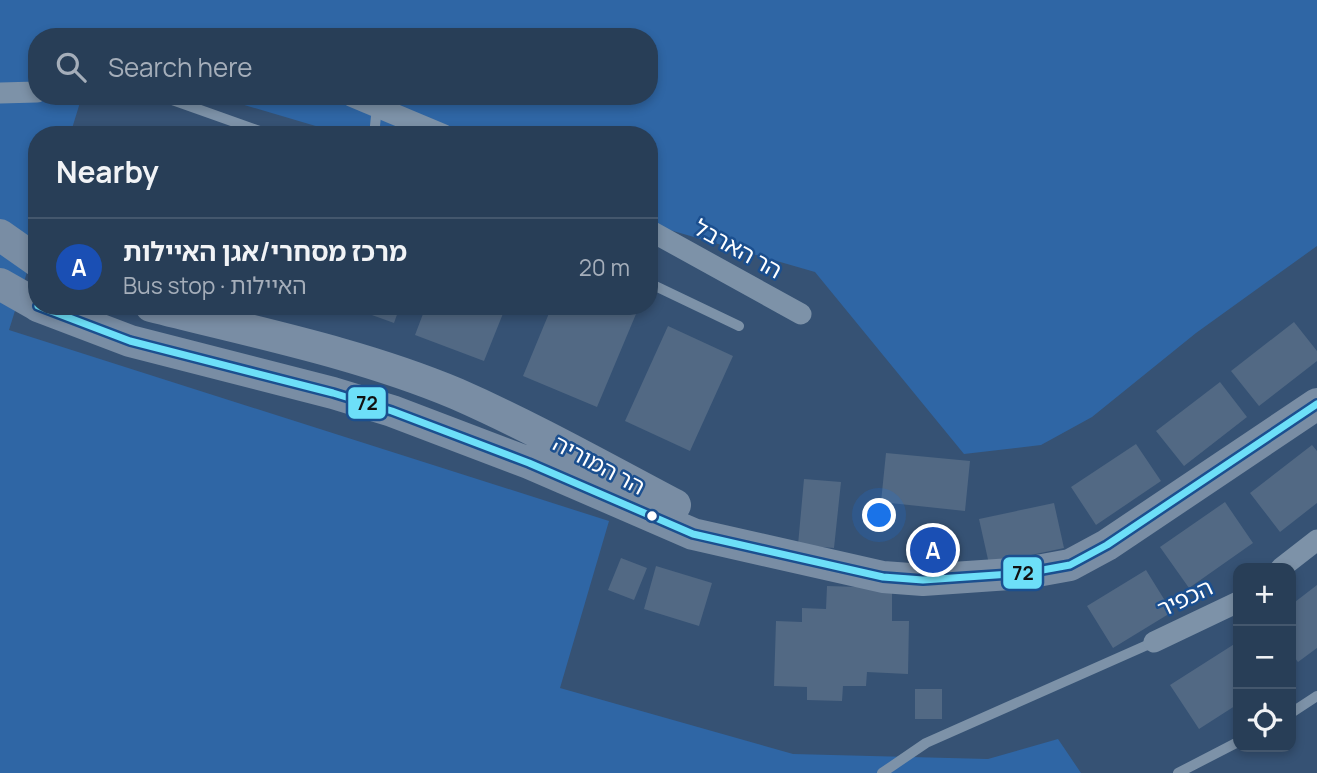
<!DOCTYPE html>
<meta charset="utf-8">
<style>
body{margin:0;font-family:Manrope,"Noto Sans Hebrew",sans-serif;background:#344961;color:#f1f3f6}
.controls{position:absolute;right:21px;bottom:21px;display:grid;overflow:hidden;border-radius:14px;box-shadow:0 4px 10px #0003}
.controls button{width:63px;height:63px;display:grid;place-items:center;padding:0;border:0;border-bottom:2px solid #44576d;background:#283e57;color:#f1f3f6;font:35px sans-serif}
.you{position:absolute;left:880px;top:516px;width:24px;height:24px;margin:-18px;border:5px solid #fff;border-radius:50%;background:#1a73e8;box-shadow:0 0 0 10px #1a73e833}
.badge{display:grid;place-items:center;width:46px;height:46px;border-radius:50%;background:#b9c2ce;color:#fff;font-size:23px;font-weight:700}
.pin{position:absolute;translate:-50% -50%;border:4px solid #fff;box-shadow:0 2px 7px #0006}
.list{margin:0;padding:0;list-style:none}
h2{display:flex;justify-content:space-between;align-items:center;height:91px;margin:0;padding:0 28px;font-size:30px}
h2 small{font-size:23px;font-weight:400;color:#a5aeba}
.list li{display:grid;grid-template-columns:46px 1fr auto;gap:21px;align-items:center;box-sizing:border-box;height:98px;padding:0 28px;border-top:2px solid #44576d}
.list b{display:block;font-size:26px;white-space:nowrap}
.list p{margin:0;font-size:23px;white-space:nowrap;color:#a5aeba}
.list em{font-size:23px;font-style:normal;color:#a5aeba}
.icon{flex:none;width:38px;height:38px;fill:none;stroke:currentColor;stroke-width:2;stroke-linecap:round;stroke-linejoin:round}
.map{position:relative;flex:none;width:1317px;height:773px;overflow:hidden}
.search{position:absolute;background:#283e57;box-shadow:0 4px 10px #0003;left:28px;top:28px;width:630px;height:77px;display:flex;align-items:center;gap:18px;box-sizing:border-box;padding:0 24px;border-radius:28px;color:#a5aeba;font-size:26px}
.panel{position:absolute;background:#283e57;box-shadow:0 4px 10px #0003;left:28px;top:126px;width:630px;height:189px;border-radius:28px}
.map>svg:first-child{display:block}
.green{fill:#2f66a5}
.building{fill:#526984}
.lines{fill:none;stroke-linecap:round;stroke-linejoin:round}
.lane{stroke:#7d92a8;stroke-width:10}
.street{stroke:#7d92a8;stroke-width:21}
.secondary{stroke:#798da4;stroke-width:32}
.bus-1-casing{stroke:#1b4f8f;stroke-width:12}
.bus-1{stroke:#6ddff8;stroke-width:7}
.bus-dot{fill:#fff;stroke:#1b4f8f;stroke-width:2.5}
.labels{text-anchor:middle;stroke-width:5;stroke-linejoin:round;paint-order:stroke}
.street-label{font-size:23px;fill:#fff;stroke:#1b4f8f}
.line-badge{stroke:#1b4f8f;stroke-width:2.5}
.pale-badge-label{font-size:19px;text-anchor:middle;font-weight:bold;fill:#111}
</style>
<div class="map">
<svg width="1317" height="773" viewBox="0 0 1317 773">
<rect width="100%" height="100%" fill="#365274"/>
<path class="green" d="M0,0H1317V246L1196,333L1092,417L1041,445L964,454L815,272L649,224V135H346L214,96H649V37H37V96H82L70,135H37V240L9,330L609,521L560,688L793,754L988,759L1058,739L1081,773H0Z"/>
<path class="building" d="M136,127L160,134V135H133Z
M347,306H400L394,323Z
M426,306H506L484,361L415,335Z
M552,306H616L636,314L597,407L523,376Z
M1294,322L1317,351V361L1259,406L1231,371Z
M668,326L733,356L690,451L625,421Z
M1220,382L1247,417L1184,466L1156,431Z
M1136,444L1161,481L1096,525L1071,487Z
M1312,445L1317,451V503L1280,532L1250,493Z
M886,453L970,461L965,511L881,502Z
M804,479L841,482L834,548L798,545Z
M1225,502L1253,543L1189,588L1160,547Z
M1054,503L1064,548L989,564L979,519Z
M621,558L647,568L634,600L608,590Z
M656,566L712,583L699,626L644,609Z
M1146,570L1172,612L1113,648L1087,606Z
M1317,585V648L1298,662L1291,653V605Z
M827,586L892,588V621H909L908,674L867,672L866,686H843L842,701L807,700V687L774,686L776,621L802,622V608L826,609Z
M1236,643L1238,704L1199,729L1170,685Z
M915,689H942V719H915Z"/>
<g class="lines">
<path class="lane" d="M161,96L271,135
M374,135L377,107
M649,283L739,326
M1291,713L1317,696
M882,773L926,743L1154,642
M1178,773L1238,742"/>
<path class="street" d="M0,93L37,92
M351,96L444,135
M649,230L801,314
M1281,568L1317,540
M1154,642L1238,602"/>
<path class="secondary" d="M0,235L37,261
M0,284L37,305
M38,306L130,341L333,393L392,411L529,463L693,534L883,577L923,580L1026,573L1070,565L1107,545L1317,404
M151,306C253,332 359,353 457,394C532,427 603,467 675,505"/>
<g class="bus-1-casing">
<path id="bus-1" d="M38,306L130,341L333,393L392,411L529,463L693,534L883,577L923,580L1026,573L1070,565L1107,545L1317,404"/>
</g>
<use href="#bus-1" class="bus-1"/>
</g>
<circle class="bus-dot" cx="652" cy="516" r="6"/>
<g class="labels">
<g class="street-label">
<text transform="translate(738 249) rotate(29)" y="8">הר הארבל</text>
<text transform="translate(599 465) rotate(28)" y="8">הר המוריה</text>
<text transform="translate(1185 598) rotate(-25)" y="8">הכפיר</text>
</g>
</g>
<g class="line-badge">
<rect x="347" y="386" width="40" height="34" rx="7" fill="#6ddff8"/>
<rect x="1002" y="556" width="41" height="34" rx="7" fill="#6ddff8"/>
</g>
<g class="pale-badge-label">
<text x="367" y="410">72</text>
<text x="1023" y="580">72</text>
</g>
</svg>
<div class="controls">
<button>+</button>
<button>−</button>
<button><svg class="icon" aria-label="locate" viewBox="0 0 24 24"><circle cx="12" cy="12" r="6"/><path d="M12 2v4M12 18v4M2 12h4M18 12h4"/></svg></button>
</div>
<div class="you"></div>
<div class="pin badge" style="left:933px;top:550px;background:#1a4fb4">A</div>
<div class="search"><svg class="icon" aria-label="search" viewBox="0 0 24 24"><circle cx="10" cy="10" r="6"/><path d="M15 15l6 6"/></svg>Search here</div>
<section class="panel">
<h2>Nearby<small></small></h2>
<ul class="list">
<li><span class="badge" style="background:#1a4fb4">A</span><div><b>מרכז מסחרי/אגן האיילות</b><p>Bus stop · האיילות</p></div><em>20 m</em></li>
</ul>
</section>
</div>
